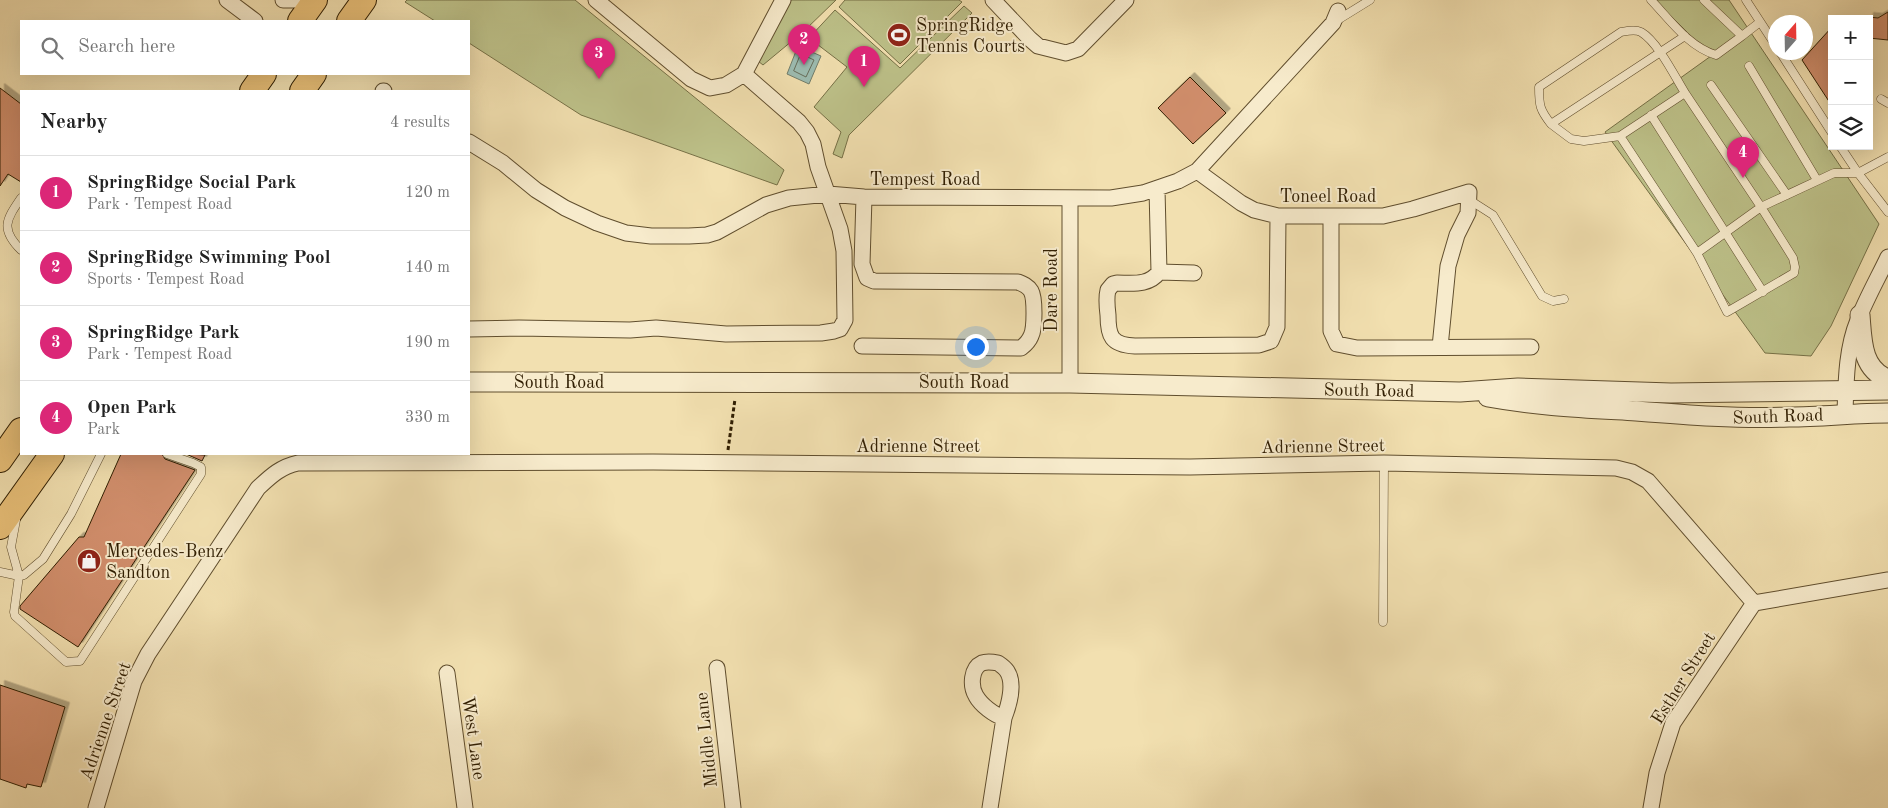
<!DOCTYPE html>
<meta charset="utf-8">
<style>
body{margin:0;font-family:"Old Standard TT",serif;background:#f2f2f2;color:#222}
.controls{position:absolute;right:15px;top:15px;display:grid;overflow:hidden;border-radius:0px;box-shadow:0 5px 20px #0002}
.controls button{width:45px;height:45px;display:grid;place-items:center;padding:0;border:0;border-bottom:1px solid #e0e0e0;background:#fff;color:#222;font:25px sans-serif}
.compass{position:absolute;left:1768px;top:15px;width:45px;height:45px;border-radius:50%;background:#fff;box-shadow:0 5px 20px #0002;rotate:20deg}
.you{position:absolute;left:975px;top:346px;width:18px;height:18px;margin:-12px;border:4px solid #fff;border-radius:50%;background:#1a73e8;box-shadow:0 0 0 8px #1a73e833}
.badge{display:grid;place-items:center;width:32px;height:32px;border-radius:50%;background:#db2777;color:#fff;font-size:16px;font-weight:700}
.pin{position:absolute;translate:-50% -41px;filter:drop-shadow(0 1px 2px #0008)}
.pin::after{content:'';position:absolute;top:26px;width:18px;height:15px;background:inherit;clip-path:polygon(0 0,100% 0,50% 100%)}
.list{margin:0;padding:0;list-style:none}
h2{display:flex;justify-content:space-between;align-items:center;height:65px;margin:0;padding:0 20px;font-size:21px}
h2 small{font-size:16px;font-weight:400;color:#767676}
.list li{display:grid;grid-template-columns:32px 1fr auto;gap:15px;align-items:center;box-sizing:border-box;height:75px;padding:0 20px;border-top:1px solid #e0e0e0}
.list b{display:block;font-size:19px;white-space:nowrap}
.list p{margin:0;font-size:16px;white-space:nowrap;color:#767676}
.list em{font-size:16px;font-style:normal;color:#767676}
.icon{flex:none;width:28px;height:28px;fill:none;stroke:currentColor;stroke-width:2;stroke-linecap:round;stroke-linejoin:round}
.map{position:relative;flex:none;width:1888px;height:808px;overflow:hidden}
.search{position:absolute;background:#fff;box-shadow:0 5px 20px #0002;left:20px;top:20px;width:450px;height:55px;display:flex;align-items:center;gap:12px;box-sizing:border-box;padding:0 18px;border-radius:0px;color:#767676;font-size:19px}
.panel{position:absolute;background:#fff;box-shadow:0 5px 20px #0002;left:20px;top:90px;width:450px;height:365px;border-radius:0px}
.map>svg:first-child{display:block}
.green{fill:#bdc189;stroke:#767046}
.water{fill:#9cbcb1;stroke:#717d6b}
.lines{fill:none;stroke-linecap:round;stroke-linejoin:round}
.shore{stroke:#666d5a;stroke-width:1}
.building{fill:#d18e6c;stroke:#301e02;filter:url(#shadow)}
.service-casing{stroke:#604e2e;stroke-width:9}
.minor-casing{stroke:#604e2e;stroke-width:17}
.tertiary-casing{stroke:#604e2e;stroke-width:21}
.primary-casing{stroke:#301e02;stroke-width:26}
.path{stroke:#301e02;stroke-width:3;stroke-dasharray:4 2.5;stroke-linecap:butt}
.service{stroke:#f7ebcc;stroke-width:8}
.minor{stroke:#f7ebcc;stroke-width:15}
.tertiary{stroke:#f7ebcc;stroke-width:19}
.primary{stroke:#e9c078;stroke-width:24}
.labels{text-anchor:middle;stroke-width:4;stroke-linejoin:round;paint-order:stroke}
.poi-label{font-size:18px;fill:#301e02;stroke:#f7ebcc;text-anchor:start}
.street-label{font-size:18px;fill:#301e02;stroke:#f7ebcc}
</style>
<div class="map">
<svg width="1888" height="808" viewBox="0 0 1888 808">
<defs>
<filter id="shadow"><feDropShadow dx="4.5" dy="-4.5" stdDeviation="0" flood-color="#0004"/></filter>
</defs>
<rect width="100%" height="100%" fill="#f2e0b0"/>
<filter id="stains"><feTurbulence type="fractalNoise" baseFrequency=".004" numOctaves="4"/><feColorMatrix values="0 0 0 0 .2 0 0 0 0 .09 0 0 0 0 .02 0 0 0 .5 -.17"/></filter>
<radialGradient id="worn" r=".72"><stop offset=".6" stop-color="#630" stop-opacity="0"/><stop offset="1" stop-color="#630" stop-opacity=".3"/></radialGradient>
<path class="green" d="M407,0H575L784,170L777,185L581,115L469,43V21H435L405,2Z
M791,0H836L804,31L763,65L758,61Z
M845,0H959L962,2L900,64L839,7Z
M1655,0H1729L1879,224L1831,326L1811,356L1765,353L1605,132L1711,56Z
M964,6L972,13L849,135L842,158L833,154L841,132L814,107L847,67L809,38L835,10L900,68Z"/>
<path class="water" d="M798,46L821,56L809,84L787,74Z"/>
<g class="lines">
<path class="shore" d="M801,54L814,60L806,77L794,71Z"/>
</g>
<path class="building" d="M1888,12V40L1869,38V17L1878,18Z
M1832,27V106L1802,60Z
M1190,77L1226,113L1193,144L1158,108Z
M0,88L21,104V182L8,174L0,186Z
M121,454H162L165,459L195,470L78,647L20,609V606L79,537H84Z
M186,454L205,455L202,461Z
M0,685L65,707L41,787L27,784L26,788L0,779Z"/>
<g class="lines">
<g class="service-casing">
<path id="service" d="M1651,0C1670,20 1689,47 1716,55L1742,36
M1704,0L1742,36L1760,22
M1746,0L1776,46
M1336,21L1370,0
M1780,52L1832,133
M1749,66L1817,180
M1711,85L1787,195
M1881,99L1888,103
M1651,115L1763,292
M1551,124C1540,110 1539,106 1539,87L1621,32C1627,31 1635,29 1641,32C1658,42 1675,77 1685,93
M1620,136L1697,253L1761,207L1685,93L1620,136L1584,141L1571,139L1551,124L1685,36
M1840,146L1858,173L1888,212
M21,198C6,220 0,229 21,250
M1468,199L1493,215L1542,296L1553,301L1564,299
M1697,253L1727,312L1794,273L1795,267L1793,258L1761,207L1834,173H1858L1888,157
M16,520L11,547L19,576L14,612L15,616L66,662L80,661L201,474V467L193,463L167,454
M0,572L19,576L24,575L43,559L71,514L101,454
M1383,622L1384,463"/>
</g>
<g class="minor-casing">
<path id="minor" d="M227,0L255,21
M283,0H301
M596,0L691,79L710,88L726,85L744,74L783,0
M993,0L1030,39L1038,46L1066,53L1078,49L1126,0
M383,91H384
M469,142L503,163L536,190L565,208L597,223L626,233L651,236H689L707,235L717,232L766,205L789,198L828,194L864,197L1111,198L1143,193L1178,181L1197,171L1333,23L1338,11
M1197,171L1241,203L1254,210L1278,216H1383L1413,209L1469,192L1468,213L1457,235L1448,266L1440,347
M1157,189L1159,272C1149,286 1132,283 1117,283L1113,284L1108,290C1106,298 1107,307 1108,315C1108,336 1111,345 1135,346L1259,345L1271,341L1277,327L1278,216
M1331,216V331L1337,344L1357,348L1531,347
M1159,272L1194,273
M469,329L519,328L630,330L656,328L726,334L821,333L834,331L840,329L845,320L844,251L840,229L818,167L813,144L807,132L799,122L744,74
M862,346L1021,348C1025,345 1029,341 1031,336C1035,328 1035,298 1031,291C1028,286 1023,284 1018,282L874,281L867,278L862,264L864,197
M1070,383V198
M1845,413C1846,383 1846,349 1858,320C1866,299 1878,278 1888,257
M1754,603L1888,580
M717,668L733,808
M447,673L465,808
M96,808L134,681L148,654L258,488C271,476 280,467 298,463L653,462L1190,467L1384,463L1616,468L1632,472L1648,481L1754,603
M990,808L1004,718C1009,705 1015,683 1007,671C1005,668 1001,665 998,663C993,662 987,661 982,663C971,668 970,686 976,696C981,705 994,715 1004,718
M1651,808L1657,773L1673,723L1754,603"/>
</g>
<g class="tertiary-casing">
<path id="tertiary" d="M1860,315C1862,339 1861,369 1888,379
M469,382L1070,383L1460,392L1518,388L1671,393L1888,390
M1488,397C1537,406 1587,408 1636,411C1687,415 1738,419 1789,417C1822,417 1855,413 1888,413"/>
</g>
<g class="primary-casing">
<path id="primary" d="M300,21L315,0
M349,21L364,0
M252,91L264,74
M302,91L314,74
M0,460L21,430
M0,527L52,454"/>
</g>
<path class="path" d="M728,450L735,399"/>
<use href="#service" class="service"/>
<use href="#minor" class="minor"/>
<use href="#tertiary" class="tertiary"/>
<use href="#primary" class="primary"/>
</g>
<defs>
<g id="stadium-disc" transform="scale(1.25)"><circle r="9.5" fill="#8f2418" stroke="#f7ebcc"/><path d="M0-5a6.5 5 0 1 0 0 10a6.5 5 0 1 0 0-10ZM-3.5-1.8h7v3.6h-7Z" fill="#fff"/></g>
<g id="shop-disc" transform="scale(1.25)"><circle r="9.5" fill="#8f2418" stroke="#f7ebcc"/><path d="M-5-2.5h2.3a2.7 3.5 0 0 1 5.4 0H5L5.5 6h-11ZM-1.5-2.5h3a1.5 2.3 0 0 0-3 0Z" fill="#fff"/></g>
</defs>
<g fill-rule="evenodd">
<use href="#stadium-disc" x="899" y="35"/>
<use href="#shop-disc" x="89" y="561"/>
</g>
<g class="labels">
<g class="poi-label">
<text x="916" y="31">SpringRidge<tspan x="916" dy="21">Tennis Courts</tspan></text>
<text x="106" y="557">Mercedes-Benz<tspan x="106" dy="21">Sandton</tspan></text>
</g>
<g class="street-label">
<text x="925" y="185">Tempest Road</text>
<text x="1328" y="202">Toneel Road</text>
<text transform="translate(1051 290) rotate(-90)" y="6">Dare Road</text>
<text x="559" y="388">South Road</text>
<text x="964" y="388">South Road</text>
<text transform="translate(1369 390) rotate(1)" y="6">South Road</text>
<text transform="translate(1778 416) rotate(-2)" y="6">South Road</text>
<text x="918" y="452">Adrienne Street</text>
<text transform="translate(1323 446) rotate(-1)" y="6">Adrienne Street</text>
<text transform="translate(1683 678) rotate(-58)" y="6">Esther Street</text>
<text transform="translate(105 721) rotate(-71)" y="6">Adrienne Street</text>
<text transform="translate(474 738) rotate(82)" y="6">West Lane</text>
<text transform="translate(706 740) rotate(-96)" y="6">Middle Lane</text>
</g>
</g>
<rect width="100%" height="100%" filter="url(#stains)"/>
<rect width="100%" height="100%" fill="url(#worn)"/>
</svg>
<div class="controls">
<button>+</button>
<button>−</button>
<button><svg class="icon" aria-label="layers" viewBox="0 0 24 24"><path d="M12 4l9 5-9 5-9-5zM3 14l9 5 9-5"/></svg></button>
</div>
<svg class="compass" viewBox="-18 -18 36 36"><path d="M0-13l5 13h-10z" fill="#e53935"/><path d="M0 13l5-13h-10z" fill="#767676"/></svg>
<div class="you"></div>
<div class="pin badge" style="left:864px;top:87px">1</div>
<div class="pin badge" style="left:804px;top:65px">2</div>
<div class="pin badge" style="left:599px;top:79px">3</div>
<div class="pin badge" style="left:1743px;top:178px">4</div>
<div class="search"><svg class="icon" aria-label="search" viewBox="0 0 24 24"><circle cx="10" cy="10" r="6"/><path d="M15 15l6 6"/></svg>Search here</div>
<section class="panel">
<h2>Nearby<small>4 results</small></h2>
<ul class="list">
<li><span class="badge">1</span><div><b>SpringRidge Social Park</b><p>Park · Tempest Road</p></div><em>120 m</em></li>
<li><span class="badge">2</span><div><b>SpringRidge Swimming Pool</b><p>Sports · Tempest Road</p></div><em>140 m</em></li>
<li><span class="badge">3</span><div><b>SpringRidge Park</b><p>Park · Tempest Road</p></div><em>190 m</em></li>
<li><span class="badge">4</span><div><b>Open Park</b><p>Park</p></div><em>330 m</em></li>
</ul>
</section>
</div>
